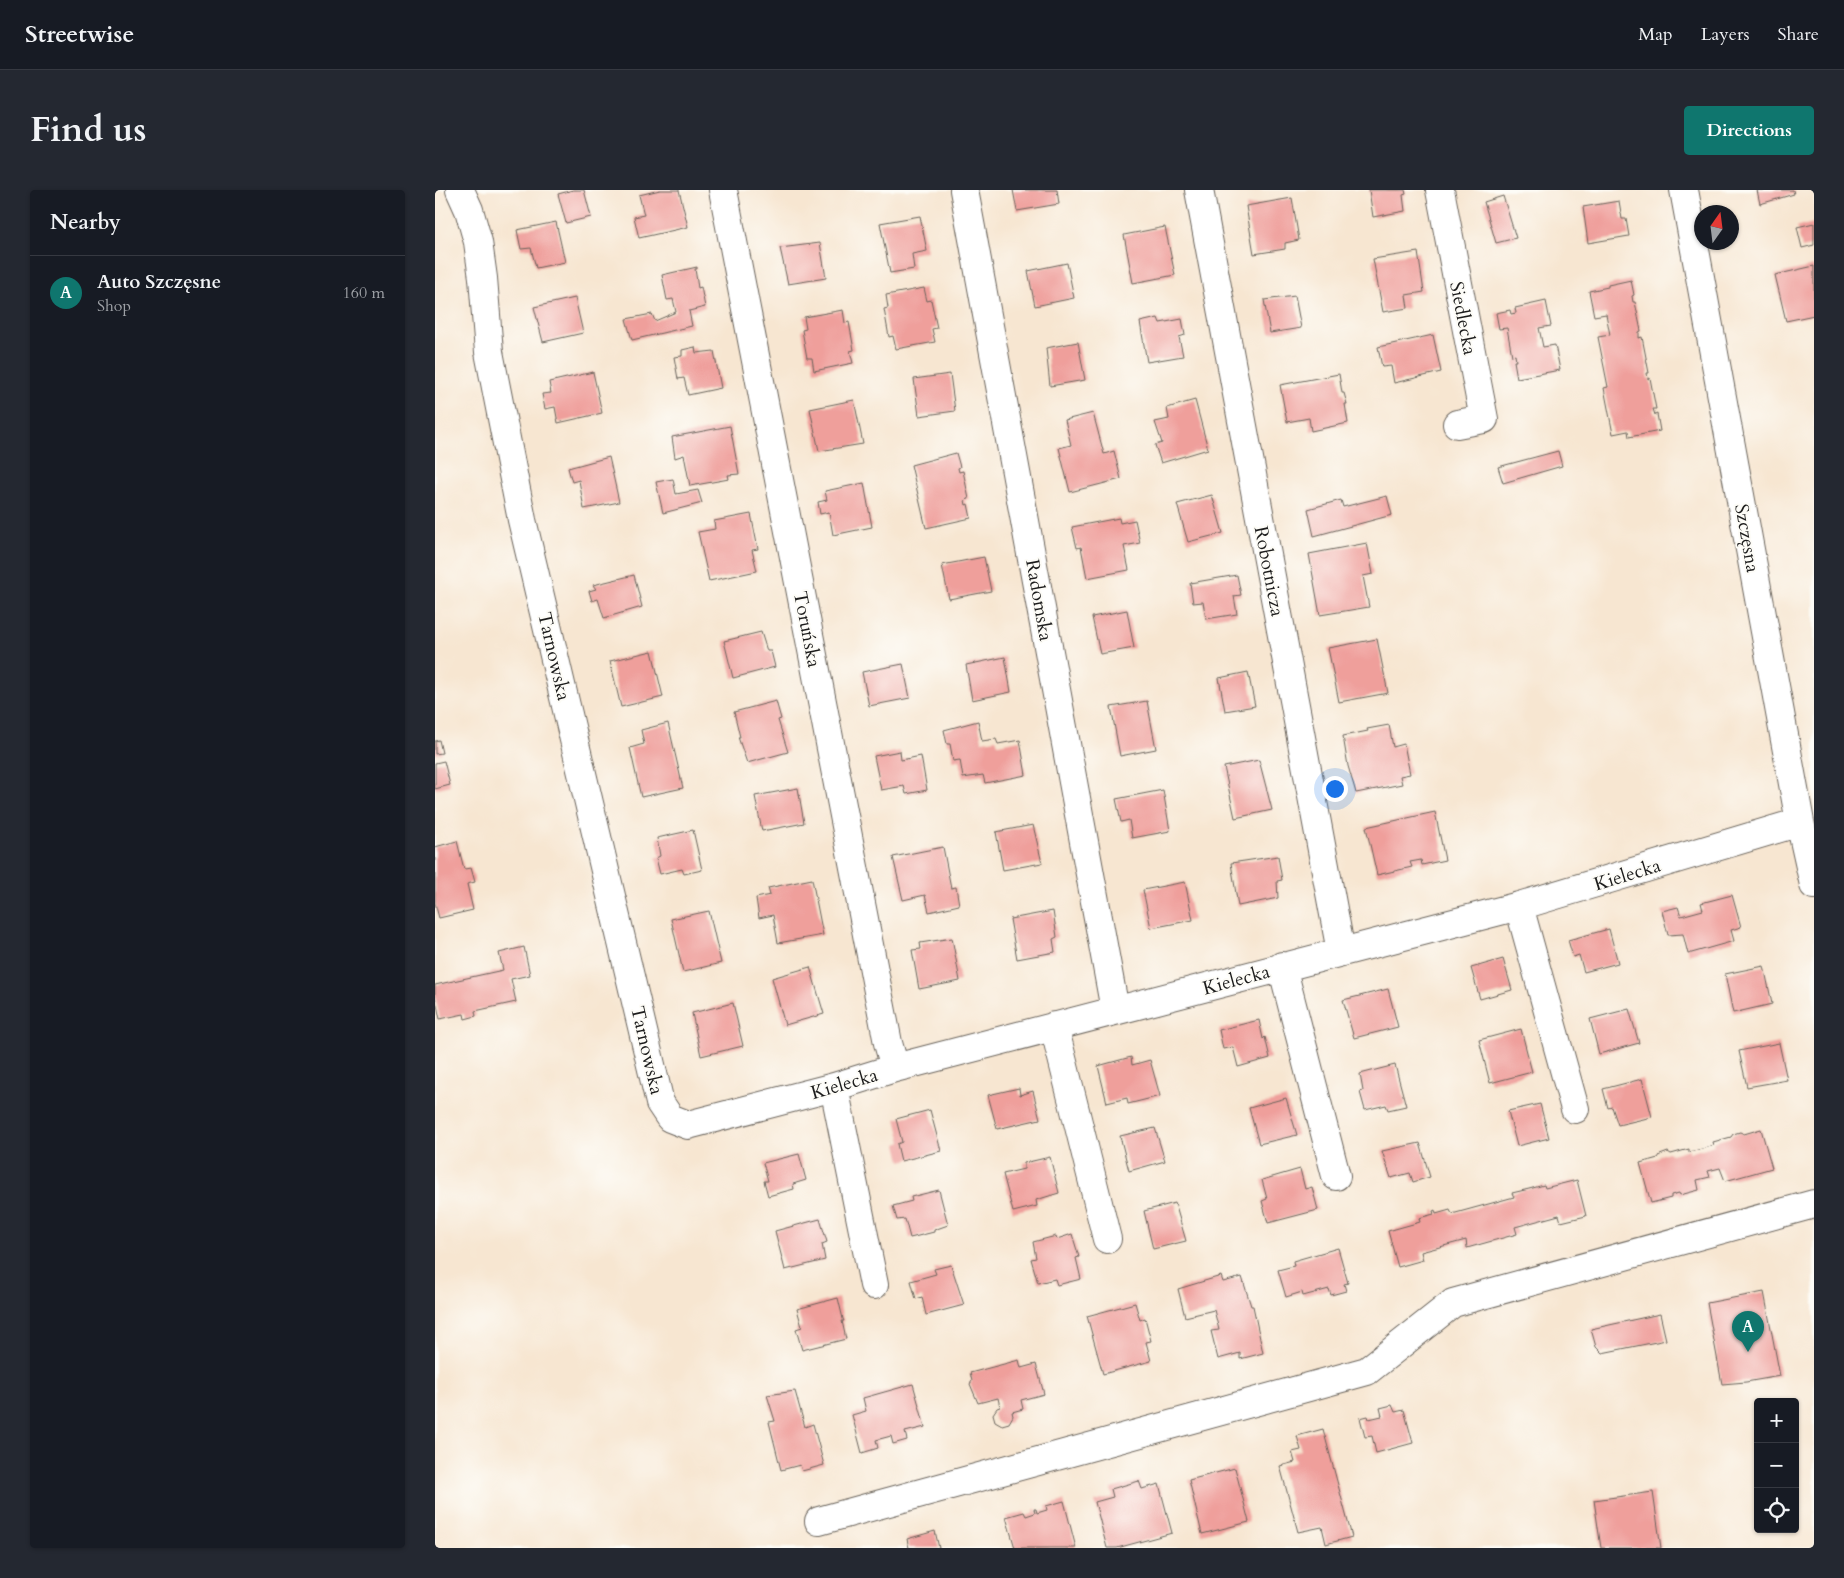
<!DOCTYPE html>
<meta charset="utf-8">
<style>
body{margin:0;font-family:Cardo,serif;background:#242831;color:#f1f3f6}
.controls{position:absolute;right:15px;bottom:15px;display:grid;overflow:hidden;border-radius:5px;box-shadow:0 1px 4px #0004}
.controls button{width:45px;height:45px;display:grid;place-items:center;padding:0;border:0;border-bottom:1px solid #363941;background:#171b24;color:#f1f3f6;font:25px sans-serif}
.compass{position:absolute;left:1259px;top:15px;width:45px;height:45px;border-radius:50%;background:#171b24;box-shadow:0 1px 4px #0004;rotate:14deg}
.you{position:absolute;left:899px;top:598px;width:18px;height:18px;margin:-12px;border:4px solid #fff;border-radius:50%;background:#1a73e8;box-shadow:0 0 0 8px #1a73e833}
.badge{display:grid;place-items:center;width:32px;height:32px;border-radius:50%;background:#0f766e;color:#fff;font-size:16px;font-weight:700}
.pin{position:absolute;translate:-50% -41px;filter:drop-shadow(0 1px 2px #0008)}
.pin::after{content:'';position:absolute;top:26px;width:18px;height:15px;background:inherit;clip-path:polygon(0 0,100% 0,50% 100%)}
.list{margin:0;padding:0;list-style:none}
h2{display:flex;justify-content:space-between;align-items:center;height:65px;margin:0;padding:0 20px;font-size:21px}
h2 small{font-size:16px;font-weight:400;color:#9ea1a6}
.list li{display:grid;grid-template-columns:32px 1fr auto;gap:15px;align-items:center;box-sizing:border-box;height:75px;padding:0 20px;border-top:1px solid #363941}
.list b{display:block;font-size:19px;white-space:nowrap}
.list p{margin:0;font-size:16px;white-space:nowrap;color:#9ea1a6}
.list em{font-size:16px;font-style:normal;color:#9ea1a6}
.icon{flex:none;width:28px;height:28px;fill:none;stroke:currentColor;stroke-width:2;stroke-linecap:round;stroke-linejoin:round}
.map{position:relative;flex:none;width:1379px;height:1358px;overflow:hidden;border-radius:5px}
header{display:flex;align-items:center;gap:30px;box-sizing:border-box;height:70px;padding:0 25px;background:#171b24;border-bottom:1px solid #363941}
header strong{font-size:24px}
nav{display:flex;gap:28px;margin-inline-start:auto;font-size:18px}
.intro{display:flex;align-items:center;justify-content:space-between;box-sizing:border-box;height:120px;padding:0 30px}
h1{margin:0;font-size:35px}
.button{padding:12px 22px;border-radius:5px;background:#0f766e;color:#fff;font-size:18px;font-weight:700}
main{display:flex;gap:30px;padding:0 30px}
aside{flex:1;background:#171b24;border-radius:5px;box-shadow:0 1px 4px #0004}
.map>svg:first-child{display:block}
.building{fill:#ef9f9b}
.lines{fill:none;stroke-linecap:round;stroke-linejoin:round}
.minor-casing{stroke:#69635b;stroke-width:30}
.minor{stroke:#fff;stroke-width:28}
.labels{text-anchor:middle;stroke-width:4;stroke-linejoin:round;paint-order:stroke}
.street-label{font-size:19px;fill:#1c1c1c;stroke:#fdfcf7}
</style>
<header>
<strong>Streetwise</strong>
<nav><a>Map</a><a>Layers</a><a>Share</a></nav>
</header>
<div class="intro"><h1>Find us</h1><a class="button">Directions</a></div>
<main>
<aside>
<h2>Nearby<small></small></h2>
<ul class="list">
<li><span class="badge">A</span><div><b>Auto Szczęsne</b><p>Shop</p></div><em>160 m</em></li>
</ul>
</aside>
<div class="map">
<svg width="1379" height="1358" viewBox="0 0 1379 1358">
<rect width="100%" height="100%" fill="#fdfcf7"/>
<filter id="ink" filterUnits="userSpaceOnUse"><feTurbulence type="fractalNoise" baseFrequency=".02" numOctaves="2"/><feDisplacementMap in="SourceGraphic" scale="10" xChannelSelector="R" yChannelSelector="G"/><feConvolveMatrix kernelMatrix="1 2 1 2 8 2 1 2 1" color-interpolation-filters="sRGB"/></filter>
<filter id="wash" filterUnits="userSpaceOnUse"><feTurbulence type="fractalNoise" baseFrequency=".0096" numOctaves="4" result="noise"/><feDisplacementMap in="SourceGraphic" scale="20" xChannelSelector="R" yChannelSelector="G"/><feGaussianBlur stdDeviation="1.12" result="paint"/><feColorMatrix in="noise" values="0 0 0 0 0 0 0 0 0 0 0 0 0 0 0 0 0 1.4 0 .05"/><feComposite in="paint" operator="in"/></filter>
<g filter="url(#wash)">
<rect width="100%" height="100%" fill="#f7e6d1"/>
<g id="blocks">
<path class="building" d="M138,0H149L156,27L131,33L123,4Z
M225,0H244L253,37L204,48L199,27L209,25L204,5Z
M578,0H622L624,14L582,21Z
M934,0H970L971,4L968,5L970,21L938,27Z
M1322,0H1358L1359,4L1325,14Z
M1068,6L1081,48L1061,53L1049,12Z
M857,8L864,50L850,53V59L819,64L811,16Z
M1184,11L1187,29H1191L1194,46L1153,53L1148,17Z
M485,26L492,61L477,64L479,79L455,83L445,33Z
M121,32L130,72L101,78L96,58L86,59L82,40Z
M1379,33V55L1367,58L1362,37Z
M730,37L740,85L698,93L689,45Z
M385,53L391,88L353,94L345,58Z
M983,62L989,102L971,105L973,118L948,122L938,69Z
M632,73L639,108L600,116L593,81Z
M1379,76V125L1351,131L1340,85Z
M262,77V79H260L263,98L266,97L270,117L254,121L257,136L197,150L191,129L217,124L220,131L241,122L238,109L232,110L227,85Z
M1196,90L1199,105L1197,106L1198,112H1200L1206,141L1204,142V148L1207,147L1214,183H1212L1213,189L1215,188L1221,219H1218L1220,225L1222,224L1225,241L1194,247L1193,241L1178,244L1169,198L1173,197L1163,147L1175,145L1171,124L1159,126L1154,101L1173,97V95Z
M489,98L492,111L496,110L502,138L497,139L500,152L461,159L458,146L454,147L449,119L453,118L451,105Z
M860,106L866,138L835,143L829,110Z
M140,108L148,143L108,152L99,117Z
M1111,111L1116,136L1104,138L1108,157L1120,155L1125,180L1082,188L1079,171H1081L1080,165L1077,166L1072,138L1064,139L1061,123L1075,120L1076,124L1081,123L1080,118Z
M408,120L410,133L414,132L419,160L415,161L418,173L379,181L377,168H372L367,140L371,139L369,127Z
M723,128L725,133L747,129L750,145L744,147L748,166L712,172L705,132Z
M998,145L1006,182L959,193L956,176L947,177L943,157Z
M643,152L650,190L615,196L611,158Z
M260,157L261,163L279,161L286,198L253,205L249,188L243,189L239,167L247,166V160Z
M158,182L167,223L123,233L120,217L110,219L107,204L116,203L114,192Z
M515,184L520,221L484,226L479,189Z
M904,184L907,203H909L912,214H910L913,233L876,241L874,228L852,232L845,195Z
M419,210L428,254L384,261L375,219Z
M760,210L773,259L726,273L720,255L727,253L720,232L734,229L732,218Z
M658,223L669,264L679,261L686,289L635,302L624,258L636,255L630,230Z
M295,236L304,284L293,285L294,289L255,296L249,265L240,268L237,247Z
M1123,261L1127,276L1068,293L1063,277Z
M521,263L525,277L523,278L524,282L528,281L534,309L530,310L531,315L533,314L536,328L491,338L476,275Z
M174,267L184,312L149,319L144,290L137,292L133,278Z
M238,289L241,304L263,300L267,313L228,323L221,292Z
M429,293L437,337L398,345L394,322L385,324L383,312L392,310L390,301Z
M777,305L788,343L753,352L742,314Z
M952,306L957,325L879,346L873,319L906,310L908,317Z
M316,324L323,359L317,360L322,381L274,391L263,342L280,339L279,331Z
M684,328L685,333L700,330L705,353L689,356L694,380L652,388L646,357L642,358L637,337Z
M932,353L938,384L928,386L934,417L885,425L874,364Z
M549,367L556,401L514,409L507,375Z
M199,385L207,417L169,428L163,409L157,411L154,401L161,399L158,395Z
M802,385L806,405L799,406L802,424L771,429L768,412L758,413L755,393Z
M692,420L699,458L665,464L657,427Z
M326,442L332,461H336L340,477L298,488L289,451Z
M942,449L953,503L904,512L893,458Z
M217,461L228,507L186,517L175,471Z
M570,467L576,502L537,510L531,475Z
M468,474L475,508L434,516L427,482Z
M813,482L820,516L790,521L784,488Z
M341,511L346,529L343,530L353,562L312,573L303,547H305L299,522Z
M712,511L721,559L685,566L676,517Z
M543,531L547,551L561,549L563,554L585,550L591,585L550,593L548,585L528,588L525,570L518,571L515,554H512L509,540Z
M233,533L248,598L206,607L195,558L209,554L206,540Z
M954,535L958,557L969,554L975,584L965,586L967,594L921,603L913,576L908,546L933,541L932,539Z
M4,550L7,563L0,564V551Z
M465,561L466,570L486,566L492,600L471,604L469,596L446,600L439,566Z
M824,570L837,620L800,628L789,577Z
M9,571L15,595L0,599V573Z
M363,598L369,633L327,641L320,606Z
M728,600L735,641L697,648L694,630L686,632L681,609Z
M1000,622L1010,670L987,675L986,670L975,672L977,677L942,685L931,637Z
M598,635L607,673L568,680L561,642Z
M258,640L267,680L249,684L247,679L225,684L221,668L225,666L222,648Z
M22,651L29,679L36,678L40,692L32,694L38,720L4,728L0,713V657Z
M508,657L516,698L521,697L524,715L494,722L490,705L468,710L458,667Z
M843,666L847,690L842,691L843,708L803,716L796,673Z
M377,689L388,745L343,753L338,725L324,728L321,708L335,705L333,698Z
M750,692L758,730L716,738L708,700Z
M1297,705L1306,737L1296,740L1299,751L1253,764L1248,744L1233,745L1227,721L1243,717L1246,726L1268,720L1266,713Z
M274,721L286,773L248,782L236,729Z
M618,721L622,747L618,749L620,762L582,769L575,729Z
M1174,739L1183,773L1149,782L1144,765L1138,767L1133,750Z
M517,748L525,791L484,799L477,760L486,759L485,753Z
M89,757L95,785L76,789L81,812L40,821L41,826L30,829L29,824L5,829L0,806V795L68,780L64,763Z
M1068,769L1077,800L1045,809L1036,778Z
M1329,776L1337,814L1298,823L1290,784Z
M375,777L389,824L350,835L337,788Z
M953,799L963,837L919,848L908,810Z
M298,813L308,856L266,866L257,823Z
M1194,819L1204,853L1164,864L1155,829Z
M824,830L828,849L830,847L835,868L803,877L798,857L788,859L784,840Z
M1086,839L1097,882L1055,893L1044,850Z
M1344,853L1352,890L1312,897L1304,861Z
M696,867L697,875L715,870L725,906L693,914L692,908L672,913L663,876Z
M960,875L971,916L953,920L951,915L930,920L925,902L928,901L925,884Z
M1207,889L1217,927L1183,935L1177,917L1173,918L1168,899Z
M584,898L585,905L598,901L605,929L562,939L553,905Z
M851,908L862,945L824,954L814,918Z
M1105,914L1114,948L1082,956L1073,921Z
M495,920L506,961L466,971L462,954L467,952L461,929Z
M720,938L730,971L694,981L685,946Z
M1326,939L1337,978L1290,991L1285,978L1273,981L1275,987L1262,990L1264,1000L1245,1005L1244,1003L1236,1005V1008L1216,1013L1205,973L1223,968L1225,965L1233,962L1236,964L1254,959V962L1267,959L1279,955L1278,952L1296,947L1298,944L1305,942L1309,944Z
M985,953L995,987L978,992L975,983L956,988L947,961Z
M364,964L371,990L358,994L359,999L333,1006L329,991H333L328,973Z
M615,967L624,1003L601,1010L602,1016L578,1022L568,984L589,979V973Z
M865,979L870,999L877,997L883,1020L833,1033L827,1011L832,1009L827,990Z
M1142,990L1151,1026L1126,1032L1124,1025L1080,1037L1082,1044L1032,1058L1031,1050L986,1062L988,1070L963,1077L953,1041L985,1032L984,1028L999,1024L998,1021L1000,1020L1001,1024L1015,1020L1017,1024L1079,1007L1077,1003L1094,999L1109,995L1110,998Z
M504,1000L513,1035L499,1040V1042L475,1048L470,1029L462,1030L458,1016L477,1011L476,1007Z
M740,1013L751,1051L718,1059L709,1021Z
M385,1029L392,1052L387,1054L390,1070L350,1080L340,1041Z
M637,1044L644,1067L641,1068L646,1089L622,1095L620,1089L603,1093L596,1069L601,1068L598,1052L621,1046L622,1049Z
M903,1058L913,1093L909,1094L911,1101L896,1105L894,1099L868,1106L867,1102L851,1107L843,1080L859,1076L858,1071Z
M516,1075L529,1115L491,1125L487,1107L481,1109L476,1091L501,1084L499,1079Z
M786,1086L788,1092L807,1087L816,1116H818L828,1163L805,1169V1163L783,1169L776,1141L784,1140L779,1120L750,1127L743,1099Z
M1329,1102L1345,1186L1311,1192L1287,1194L1272,1113Z
M403,1108L408,1129L409,1131H407L411,1149L367,1160L361,1139L367,1137L362,1119Z
M700,1113L705,1130L710,1128L716,1151L711,1152L716,1171L668,1184L652,1126Z
M1225,1124L1231,1150L1167,1163L1161,1157L1156,1139Z
M584,1170L586,1178L601,1174L609,1204L586,1210L588,1219L577,1222L578,1226L574,1233L567,1235L560,1231L558,1224L562,1218L565,1217L563,1208L543,1213L535,1194L537,1191L535,1183Z
M478,1194L490,1237L470,1242L472,1250L458,1254L456,1246L441,1250L443,1258L427,1263L417,1225L431,1221L428,1208Z
M360,1201L370,1237L378,1234L389,1275L367,1281L365,1275L346,1280L334,1232L340,1231L332,1205Z
M957,1215L960,1222L969,1220L978,1253L941,1263L937,1246L930,1247L925,1228L933,1226L934,1229L947,1226L945,1218Z
M888,1239L917,1347L891,1354L887,1337L863,1342L845,1276L860,1272L857,1262L866,1260L862,1246Z
M800,1278L814,1332L767,1344L754,1290Z
M704,1291L707,1299L724,1294L737,1343L682,1358H672L660,1312L678,1307L676,1299Z
M1218,1302L1226,1358H1166L1159,1310Z
M629,1311L641,1358H580L571,1327L589,1322L591,1326L600,1323L599,1319H601L602,1323L612,1320L611,1316Z
M500,1341L504,1358H474L472,1349Z"/>
</g>
</g>
<g filter="url(#ink)">
<use href="#blocks" fill-opacity="0" stroke="#69635b" stroke-width="1"/>
<g class="lines">
<g class="minor-casing">
<path id="minor" d="M25,0L34,20L43,52L48,88L54,162L87,330L225,913L235,928L253,935L399,897L460,878L1084,716L1365,632
M288,0L453,853L460,878
M529,0L680,820
M764,0L906,762
M1005,0L1049,229L1022,234
M1249,0L1365,632L1379,695
M1084,716L1140,919
M847,776L901,986
M619,836L672,1049
M399,897L439,1095
M384,1331L932,1181L1018,1113L1379,1014"/>
</g>
<use href="#minor" class="minor"/>
</g>
</g>
<g class="labels">
<g class="street-label">
<text transform="translate(1029 128) rotate(79)" y="7">Siedlecka</text>
<text transform="translate(1313 348) rotate(80)" y="7">Szczęsna</text>
<text transform="translate(835 381) rotate(79)" y="7">Robotnicza</text>
<text transform="translate(605 410) rotate(80)" y="7">Radomska</text>
<text transform="translate(373 439) rotate(79)" y="7">Toruńska</text>
<text transform="translate(120 466) rotate(77)" y="7">Tarnowska</text>
<text transform="translate(1192 684) rotate(-17)" y="7">Kielecka</text>
<text transform="translate(801 789) rotate(-15)" y="7">Kielecka</text>
<text transform="translate(213 860) rotate(77)" y="7">Tarnowska</text>
<text transform="translate(409 893) rotate(-16)" y="7">Kielecka</text>
</g>
</g>
</svg>
<div class="controls">
<button>+</button>
<button>−</button>
<button><svg class="icon" aria-label="locate" viewBox="0 0 24 24"><circle cx="12" cy="12" r="6"/><path d="M12 2v4M12 18v4M2 12h4M18 12h4"/></svg></button>
</div>
<svg class="compass" viewBox="-18 -18 36 36"><path d="M0-13l5 13h-10z" fill="#e53935"/><path d="M0 13l5-13h-10z" fill="#9ea1a6"/></svg>
<div class="you"></div>
<div class="pin badge" style="left:1313px;top:1162px">A</div>
</div>
</main>
